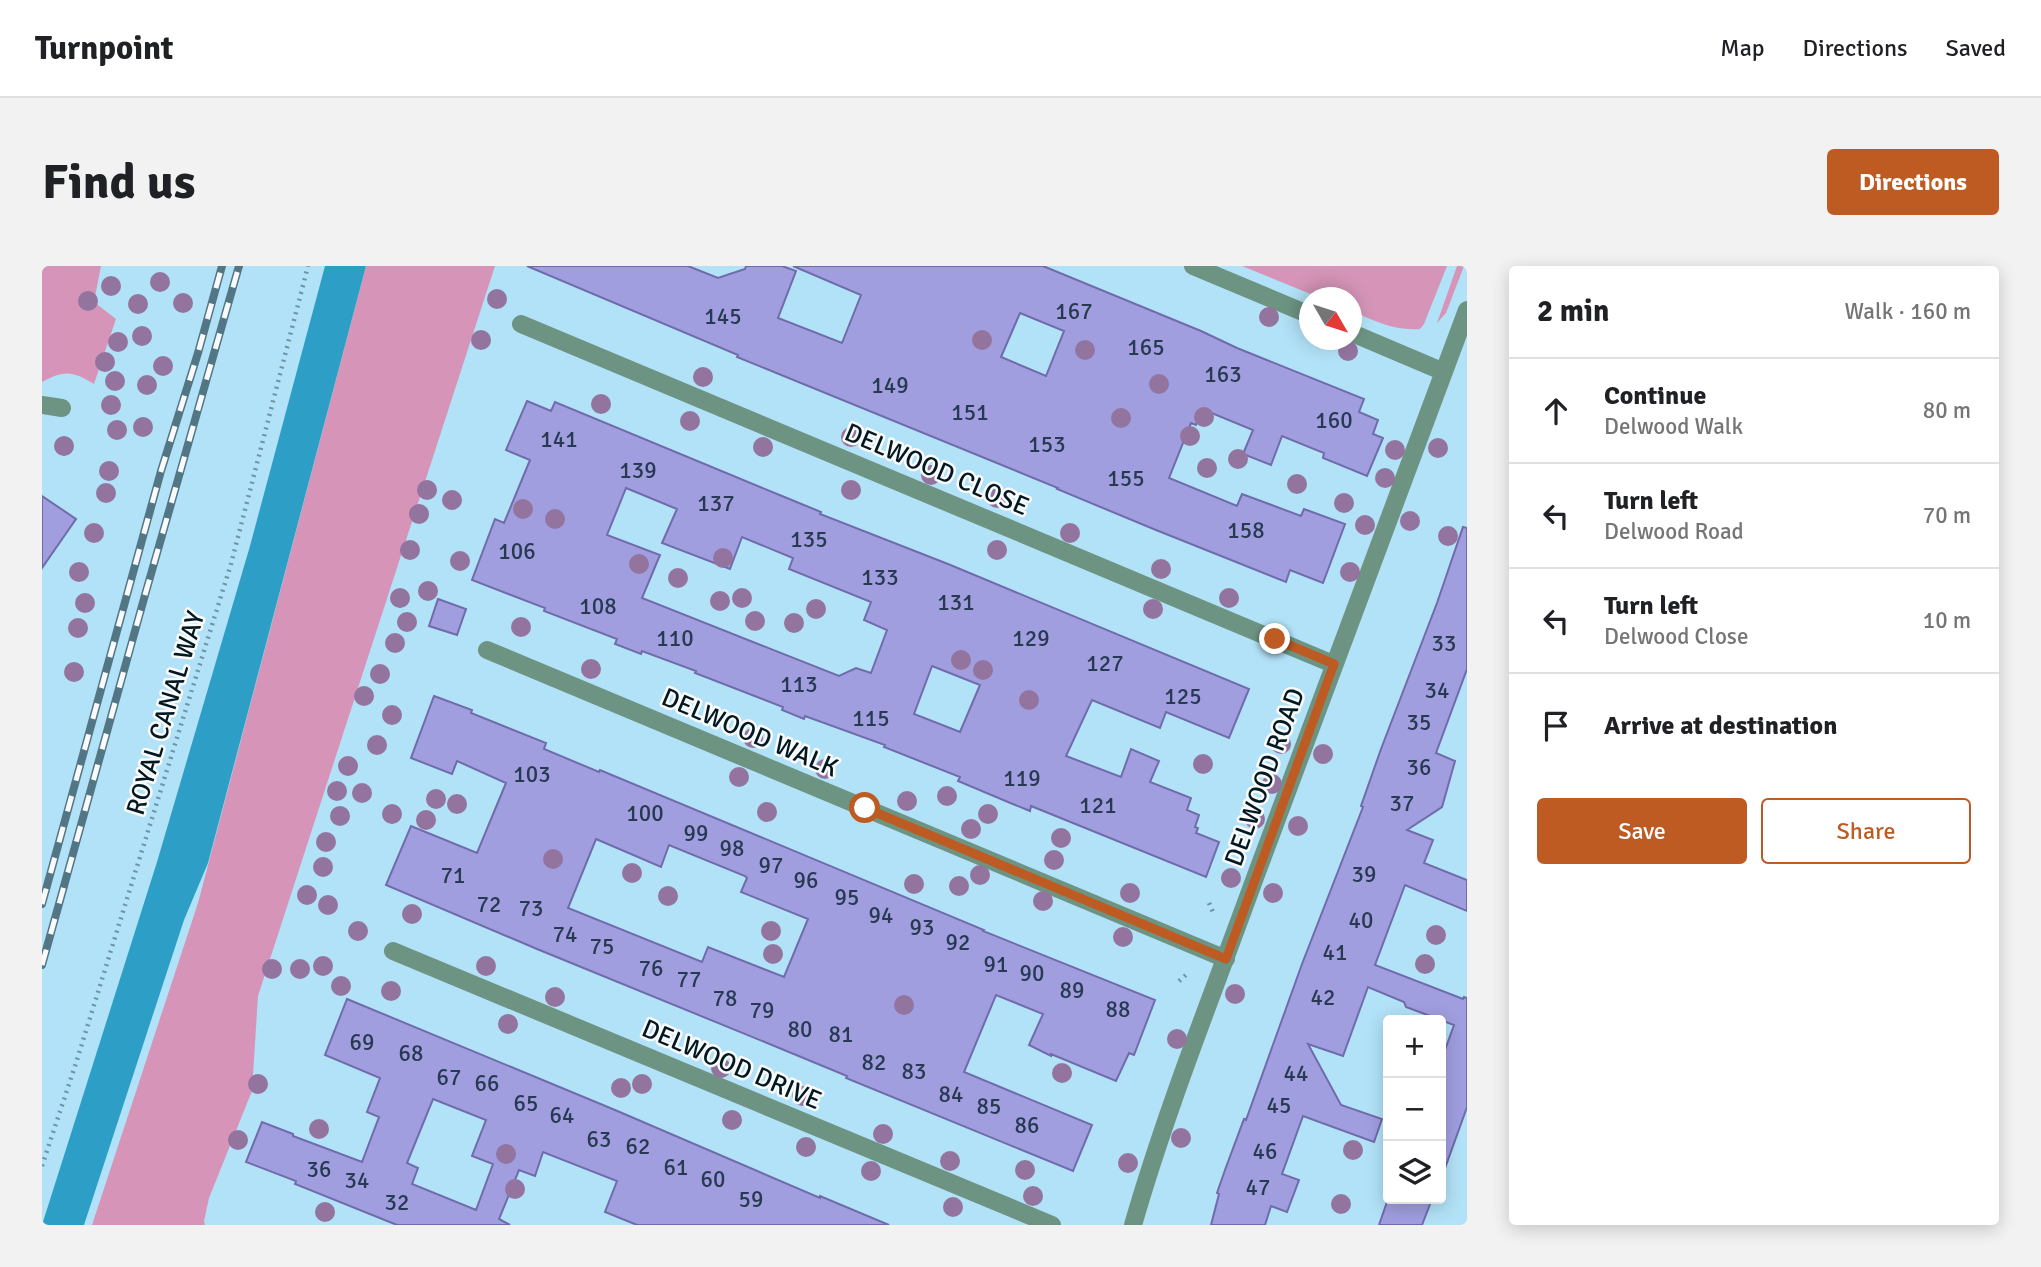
<!DOCTYPE html>
<meta charset="utf-8">
<style>
body{margin:0;font-family:Signika,sans-serif;background:#f2f2f2;color:#202124}
.controls{position:absolute;right:21px;bottom:21px;display:grid;overflow:hidden;border-radius:7px;box-shadow:0 4px 18px #0003}
.controls button{width:63px;height:63px;display:grid;place-items:center;padding:0;border:0;border-bottom:2px solid #e0e0e0;background:#fff;color:#202124;font:35px sans-serif}
.compass{position:absolute;left:1257px;top:21px;width:63px;height:63px;border-radius:50%;background:#fff;box-shadow:0 4px 18px #0003;rotate:129deg}
.stop{position:absolute;width:21px;height:21px;margin:-16px;border:5px solid #be5b23;border-radius:50%;background:#fff}
.stop.end{background:#be5b23;border-color:#fff;box-shadow:0 2px 7px #0008}
.list{margin:0;padding:0;list-style:none}
h2{display:flex;justify-content:space-between;align-items:center;height:91px;margin:0;padding:0 28px;font-size:30px}
h2 small{font-size:23px;font-weight:400;color:#757577}
.list li{display:grid;grid-template-columns:46px 1fr auto;gap:21px;align-items:center;box-sizing:border-box;height:105px;padding:0 28px;border-top:2px solid #e0e0e0}
.list b{display:block;font-size:26px;white-space:nowrap}
.list p{margin:0;font-size:23px;white-space:nowrap;color:#757577}
.list em{font-size:23px;font-style:normal;color:#757577}
.actions{display:flex;gap:14px;padding:21px 28px}
.actions a{flex:1;padding:16px 0;border:2px solid #be5b23;border-radius:7px;text-align:center;font-size:24px;color:#be5b23}
.actions .main{background:#be5b23;color:#fff}
.icon{flex:none;width:38px;height:38px;fill:none;stroke:currentColor;stroke-width:2;stroke-linecap:round;stroke-linejoin:round}
.map{position:relative;flex:none;width:1425px;height:959px;overflow:hidden;border-radius:7px}
header{display:flex;align-items:center;gap:42px;box-sizing:border-box;height:98px;padding:0 35px;background:#fff;border-bottom:2px solid #e0e0e0}
header strong{font-size:33px}
nav{display:flex;gap:38px;margin-inline-start:auto;font-size:24px}
.intro{display:flex;align-items:center;justify-content:space-between;box-sizing:border-box;height:168px;padding:0 42px}
h1{margin:0;font-size:49px}
.button{padding:18px 32px;border-radius:7px;background:#be5b23;color:#fff;font-size:24px;font-weight:700}
main{display:flex;gap:42px;padding:0 42px}
aside{flex:1;background:#fff;border-radius:7px;box-shadow:0 4px 18px #0003}
.map>svg:first-child{display:block}
.green{fill:#d695b8}
.water{fill:#2d9fc6}
.building{fill:#a19ee0;stroke:#706baa;stroke-width:2;fill-rule:evenodd}
.lines{fill:none;stroke-linecap:round;stroke-linejoin:round}
.path{stroke:#6e95a6;stroke-width:4.5;stroke-dasharray:2 5;stroke-linecap:butt}
.street{stroke:#6d9483;stroke-width:18}
.rail-casing{stroke:#537685;stroke-width:8}
.rail{stroke:#fafafa;stroke-width:5;stroke-dasharray:16;stroke-linecap:butt}
.tree{fill:#93749f}
.route{stroke:#be5b23;stroke-width:9}
.labels{text-anchor:middle;stroke-width:5;stroke-linejoin:round;paint-order:stroke}
.number-label{font-size:23px;fill:#283a52}
.street-label{font-size:26px;fill:#001822;stroke:#fafafa}
</style>
<header>
<strong>Turnpoint</strong>
<nav><a>Map</a><a>Directions</a><a>Saved</a></nav>
</header>
<div class="intro"><h1>Find us</h1><a class="button">Directions</a></div>
<main>
<div class="map">
<svg width="1425" height="959" viewBox="0 0 1425 959">
<rect width="100%" height="100%" fill="#b2e2f7"/>
<path class="green" d="M0,0H59L52,36L74,53L52,118C30,105 23,104 0,116Z
M324,0H453L216,730L210,825L167,932L162,955L163,959H50L156,637Z
M1200,0H1405L1382,58L1378,63C1353,65 1332,55 1310,45V32L1276,31Z
M1415,0H1422L1404,47L1395,57Z"/>
<path class="water" d="M283,0H324L166,597L142,654L42,959H0L115,596L208,280Z"/>
<path class="building" d="M485,0H646L676,12L703,3L704,0H740L754,5L736,52L800,77L819,29L751,0H1001L1159,65L1195,82L1322,133L1317,146L1336,154L1331,168L1341,172L1325,210L1281,192L1282,187L1240,170L1229,199L1201,188L1211,164L1160,143L1154,159L1149,157L1127,212L1195,240L1200,228L1259,250L1262,243L1303,258L1281,317L1248,304L1244,316L1114,264L1015,223L1016,222L695,91L696,89ZM978,47L1022,65L1004,110L959,91Z
M485,135L509,145L513,136L740,230L779,246L778,248L906,298L1207,423L1187,472L1124,446L1118,462L1050,434L1024,490L1079,511L1089,483L1117,495L1108,516L1149,532L1145,544L1157,549L1153,561L1156,562L1154,567L1177,576L1164,611L989,540L988,545L966,536L916,515L918,511L842,481L843,479L763,450L762,453L740,444L741,441L653,407L654,405L600,385L599,388L573,378L575,373L502,345L503,342L430,314L453,253L462,257L488,194L464,184ZM584,222L635,243L620,277L688,303L700,271L751,292L747,303L829,336L822,354L845,364L829,407L814,402L797,410L600,332L618,289L565,269ZM890,400L938,419L918,466L872,448Z
M0,230L34,253L0,302Z
M1421,261L1425,262V403L1394,487L1413,495L1400,541L1365,564L1391,574L1382,597L1425,614V645L1363,619L1333,699L1421,733L1422,731L1425,732V841L1402,905H1399V795L1412,759L1364,741L1362,736L1326,721L1301,790L1266,778L1299,839L1340,853L1332,876L1261,850L1240,908L1257,914L1245,946L1229,940L1223,959H1169L1177,928L1175,927L1183,904L1202,853L1204,854L1260,698L1321,541L1319,540L1339,483L1395,337Z
M396,333L424,343L415,369L387,360Z
M392,430L430,444L429,447L504,477L502,483L557,506L558,504L942,664L941,665L1113,734L1092,789L1087,787L1074,815L1009,788V790L987,779L1001,748L954,729L922,806L1050,859L1031,905L804,812L805,810L730,779L495,683L344,619L369,560L435,587L464,517L415,495L410,508L369,492ZM554,573L619,601L627,579L703,610L705,612L699,626L766,653L742,711L666,681L660,696L526,642Z
M305,733L573,844L778,932V930L847,959H595L563,946L575,915L501,886L493,910L477,904L457,953L468,959H355L253,918L254,915L204,896L220,856L251,868V870L320,896L337,851L325,846L338,812L283,789ZM391,833L444,854L430,890L451,898L434,944L370,918L376,902L365,897Z
M1346,933H1390L1380,959H1337Z"/>
<g class="lines">
<path class="path" d="M1167,637L1171,646
M1137,715L1145,708
M0,900L34,797L189,298L266,0"/>
<path class="street" d="M1151,0L1268,49
M479,58L1291,398
M1310,67L1402,106
M0,139L20,142
M445,384L1184,693
M351,685L1010,959
M1091,959C1125,841 1172,725 1214,609C1283,420 1354,232 1425,44"/>
<g class="rail-casing">
<path id="rail" d="M0,638L119,205L156,87L180,0
M0,699L103,329L197,0"/>
</g>
<use href="#rail" class="rail"/>
</g>
<g class="tree">
<circle cx="118" cy="16" r="10"/>
<circle cx="69" cy="20" r="10"/>
<circle cx="455" cy="33" r="10"/>
<circle cx="46" cy="35" r="10"/>
<circle cx="141" cy="37" r="10"/>
<circle cx="96" cy="38" r="10"/>
<circle cx="1227" cy="51" r="10"/>
<circle cx="100" cy="70" r="10"/>
<circle cx="439" cy="74" r="10"/>
<circle cx="940" cy="74" r="10"/>
<circle cx="76" cy="76" r="10"/>
<circle cx="1043" cy="84" r="10"/>
<circle cx="1306" cy="85" r="10"/>
<circle cx="63" cy="96" r="10"/>
<circle cx="121" cy="100" r="10"/>
<circle cx="661" cy="111" r="10"/>
<circle cx="73" cy="115" r="10"/>
<circle cx="1117" cy="118" r="10"/>
<circle cx="105" cy="119" r="10"/>
<circle cx="559" cy="138" r="10"/>
<circle cx="69" cy="139" r="10"/>
<circle cx="1162" cy="151" r="10"/>
<circle cx="1079" cy="152" r="10"/>
<circle cx="648" cy="155" r="10"/>
<circle cx="101" cy="161" r="10"/>
<circle cx="75" cy="164" r="10"/>
<circle cx="1148" cy="170" r="10"/>
<circle cx="809" cy="171" r="10"/>
<circle cx="22" cy="180" r="10"/>
<circle cx="721" cy="181" r="10"/>
<circle cx="1396" cy="182" r="10"/>
<circle cx="1353" cy="184" r="10"/>
<circle cx="1196" cy="193" r="10"/>
<circle cx="1165" cy="202" r="10"/>
<circle cx="67" cy="205" r="10"/>
<circle cx="889" cy="209" r="10"/>
<circle cx="1343" cy="212" r="10"/>
<circle cx="1255" cy="218" r="10"/>
<circle cx="385" cy="224" r="10"/>
<circle cx="809" cy="224" r="10"/>
<circle cx="64" cy="227" r="10"/>
<circle cx="955" cy="232" r="10"/>
<circle cx="410" cy="234" r="10"/>
<circle cx="1302" cy="237" r="10"/>
<circle cx="481" cy="243" r="10"/>
<circle cx="377" cy="248" r="10"/>
<circle cx="513" cy="253" r="10"/>
<circle cx="1368" cy="255" r="10"/>
<circle cx="1323" cy="259" r="10"/>
<circle cx="52" cy="267" r="10"/>
<circle cx="1028" cy="267" r="10"/>
<circle cx="1406" cy="270" r="10"/>
<circle cx="368" cy="284" r="10"/>
<circle cx="955" cy="284" r="10"/>
<circle cx="681" cy="292" r="10"/>
<circle cx="418" cy="295" r="10"/>
<circle cx="597" cy="298" r="10"/>
<circle cx="1119" cy="303" r="10"/>
<circle cx="37" cy="306" r="10"/>
<circle cx="1308" cy="306" r="10"/>
<circle cx="636" cy="312" r="10"/>
<circle cx="386" cy="325" r="10"/>
<circle cx="358" cy="332" r="10"/>
<circle cx="700" cy="332" r="10"/>
<circle cx="1187" cy="332" r="10"/>
<circle cx="678" cy="335" r="10"/>
<circle cx="43" cy="337" r="10"/>
<circle cx="774" cy="343" r="10"/>
<circle cx="1111" cy="343" r="10"/>
<circle cx="713" cy="355" r="10"/>
<circle cx="365" cy="356" r="10"/>
<circle cx="752" cy="357" r="10"/>
<circle cx="479" cy="361" r="10"/>
<circle cx="36" cy="362" r="10"/>
<circle cx="353" cy="377" r="10"/>
<circle cx="919" cy="394" r="10"/>
<circle cx="549" cy="403" r="10"/>
<circle cx="941" cy="404" r="10"/>
<circle cx="32" cy="406" r="10"/>
<circle cx="338" cy="408" r="10"/>
<circle cx="322" cy="430" r="10"/>
<circle cx="987" cy="434" r="10"/>
<circle cx="350" cy="449" r="10"/>
<circle cx="711" cy="472" r="10"/>
<circle cx="1239" cy="478" r="10"/>
<circle cx="335" cy="479" r="10"/>
<circle cx="1281" cy="488" r="10"/>
<circle cx="1161" cy="498" r="10"/>
<circle cx="306" cy="500" r="10"/>
<circle cx="783" cy="503" r="10"/>
<circle cx="697" cy="511" r="10"/>
<circle cx="1230" cy="518" r="10"/>
<circle cx="295" cy="525" r="10"/>
<circle cx="320" cy="527" r="10"/>
<circle cx="905" cy="530" r="10"/>
<circle cx="394" cy="533" r="10"/>
<circle cx="865" cy="535" r="10"/>
<circle cx="415" cy="538" r="10"/>
<circle cx="725" cy="546" r="10"/>
<circle cx="350" cy="548" r="10"/>
<circle cx="946" cy="548" r="10"/>
<circle cx="298" cy="550" r="10"/>
<circle cx="1213" cy="553" r="10"/>
<circle cx="384" cy="554" r="10"/>
<circle cx="1256" cy="560" r="10"/>
<circle cx="929" cy="563" r="10"/>
<circle cx="1019" cy="572" r="10"/>
<circle cx="284" cy="576" r="10"/>
<circle cx="511" cy="593" r="10"/>
<circle cx="1012" cy="594" r="10"/>
<circle cx="281" cy="601" r="10"/>
<circle cx="590" cy="607" r="10"/>
<circle cx="938" cy="609" r="10"/>
<circle cx="1189" cy="612" r="10"/>
<circle cx="872" cy="618" r="10"/>
<circle cx="917" cy="620" r="10"/>
<circle cx="1088" cy="627" r="10"/>
<circle cx="1231" cy="627" r="10"/>
<circle cx="265" cy="629" r="10"/>
<circle cx="626" cy="630" r="10"/>
<circle cx="1001" cy="635" r="10"/>
<circle cx="286" cy="639" r="10"/>
<circle cx="370" cy="648" r="10"/>
<circle cx="316" cy="665" r="10"/>
<circle cx="729" cy="665" r="10"/>
<circle cx="1394" cy="669" r="10"/>
<circle cx="1081" cy="671" r="10"/>
<circle cx="731" cy="688" r="10"/>
<circle cx="1383" cy="698" r="10"/>
<circle cx="281" cy="700" r="10"/>
<circle cx="444" cy="700" r="10"/>
<circle cx="230" cy="703" r="10"/>
<circle cx="258" cy="703" r="10"/>
<circle cx="299" cy="720" r="10"/>
<circle cx="349" cy="725" r="10"/>
<circle cx="1193" cy="728" r="10"/>
<circle cx="513" cy="731" r="10"/>
<circle cx="862" cy="739" r="10"/>
<circle cx="466" cy="758" r="10"/>
<circle cx="1135" cy="773" r="10"/>
<circle cx="679" cy="802" r="10"/>
<circle cx="1020" cy="807" r="10"/>
<circle cx="216" cy="818" r="10"/>
<circle cx="600" cy="818" r="10"/>
<circle cx="579" cy="822" r="10"/>
<circle cx="760" cy="830" r="10"/>
<circle cx="690" cy="854" r="10"/>
<circle cx="277" cy="863" r="10"/>
<circle cx="841" cy="868" r="10"/>
<circle cx="1139" cy="872" r="10"/>
<circle cx="196" cy="874" r="10"/>
<circle cx="764" cy="881" r="10"/>
<circle cx="1311" cy="884" r="10"/>
<circle cx="464" cy="888" r="10"/>
<circle cx="908" cy="895" r="10"/>
<circle cx="1086" cy="897" r="10"/>
<circle cx="983" cy="904" r="10"/>
<circle cx="829" cy="905" r="10"/>
<circle cx="473" cy="923" r="10"/>
<circle cx="991" cy="930" r="10"/>
<circle cx="1299" cy="938" r="10"/>
<circle cx="911" cy="941" r="10"/>
<circle cx="283" cy="946" r="10"/>
</g>
<g class="lines">
<path class="route" d="M823,542L1184,693L1292,398L1233,373"/>
</g>
<g class="labels">
<g class="number-label">
<text x="1032" y="53">167</text>
<text x="681" y="58">145</text>
<text x="1104" y="89">165</text>
<text x="1181" y="116">163</text>
<text x="848" y="127">149</text>
<text x="928" y="154">151</text>
<text x="1292" y="162">160</text>
<text x="517" y="181">141</text>
<text x="1005" y="186">153</text>
<text x="596" y="212">139</text>
<text x="1084" y="220">155</text>
<text x="674" y="245">137</text>
<text x="1204" y="272">158</text>
<text x="767" y="281">135</text>
<text x="475" y="293">106</text>
<text x="838" y="319">133</text>
<text x="914" y="344">131</text>
<text x="556" y="348">108</text>
<text x="633" y="380">110</text>
<text x="989" y="380">129</text>
<text x="1402" y="385">33</text>
<text x="1063" y="405">127</text>
<text x="757" y="426">113</text>
<text x="1395" y="432">34</text>
<text x="1141" y="438">125</text>
<text x="829" y="460">115</text>
<text x="1377" y="464">35</text>
<text x="1377" y="509">36</text>
<text x="490" y="516">103</text>
<text x="980" y="520">119</text>
<text x="1360" y="545">37</text>
<text x="1056" y="547">121</text>
<text x="603" y="555">100</text>
<text x="654" y="575">99</text>
<text x="690" y="590">98</text>
<text x="729" y="607">97</text>
<text x="1322" y="616">39</text>
<text x="411" y="617">71</text>
<text x="764" y="622">96</text>
<text x="805" y="639">95</text>
<text x="447" y="646">72</text>
<text x="489" y="650">73</text>
<text x="839" y="657">94</text>
<text x="1319" y="662">40</text>
<text x="880" y="669">93</text>
<text x="523" y="676">74</text>
<text x="916" y="684">92</text>
<text x="560" y="688">75</text>
<text x="1293" y="694">41</text>
<text x="954" y="706">91</text>
<text x="609" y="710">76</text>
<text x="990" y="715">90</text>
<text x="647" y="721">77</text>
<text x="1030" y="732">89</text>
<text x="1281" y="739">42</text>
<text x="683" y="740">78</text>
<text x="1076" y="751">88</text>
<text x="720" y="752">79</text>
<text x="758" y="771">80</text>
<text x="799" y="776">81</text>
<text x="320" y="784">69</text>
<text x="369" y="795">68</text>
<text x="832" y="804">82</text>
<text x="872" y="813">83</text>
<text x="1254" y="815">44</text>
<text x="407" y="819">67</text>
<text x="445" y="825">66</text>
<text x="909" y="836">84</text>
<text x="484" y="845">65</text>
<text x="1237" y="847">45</text>
<text x="947" y="848">85</text>
<text x="520" y="857">64</text>
<text x="985" y="867">86</text>
<text x="557" y="881">63</text>
<text x="596" y="888">62</text>
<text x="1223" y="893">46</text>
<text x="634" y="909">61</text>
<text x="277" y="911">36</text>
<text x="671" y="921">60</text>
<text x="315" y="922">34</text>
<text x="1216" y="929">47</text>
<text x="709" y="941">59</text>
<text x="355" y="944">32</text>
</g>
<g class="street-label">
<text transform="translate(895 203) rotate(23)" y="9">DELWOOD CLOSE</text>
<text transform="translate(123 447) rotate(-73)" y="9">ROYAL CANAL WAY</text>
<text transform="translate(708 466) rotate(23)" y="9">DELWOOD WALK</text>
<text transform="translate(1222 511) rotate(-70)" y="9">DELWOOD ROAD</text>
<text transform="translate(690 798) rotate(23)" y="9">DELWOOD DRIVE</text>
</g>
</g>
</svg>
<div class="controls">
<button>+</button>
<button>−</button>
<button><svg class="icon" aria-label="layers" viewBox="0 0 24 24"><path d="M12 4l9 5-9 5-9-5zM3 14l9 5 9-5"/></svg></button>
</div>
<svg class="compass" viewBox="-18 -18 36 36"><path d="M0-13l5 13h-10z" fill="#e53935"/><path d="M0 13l5-13h-10z" fill="#757577"/></svg>
<div class="stop" style="left:823px;top:542px"></div>
<div class="stop end" style="left:1233px;top:373px"></div>
</div>
<aside>
<h2>2 min<small>Walk · 160 m</small></h2>
<ul class="list">
<li><svg class="icon" aria-label="ahead" viewBox="0 0 24 24"><path d="M12 20V5M6 11l6-6 6 6"/></svg><div><b>Continue</b><p>Delwood Walk</p></div><em>80 m</em></li>
<li><svg class="icon" aria-label="left" viewBox="0 0 24 24"><path d="M17 20v-9H6M10 6l-5 5 5 5"/></svg><div><b>Turn left</b><p>Delwood Road</p></div><em>70 m</em></li>
<li><svg class="icon" aria-label="left" viewBox="0 0 24 24"><path d="M17 20v-9H6M10 6l-5 5 5 5"/></svg><div><b>Turn left</b><p>Delwood Close</p></div><em>10 m</em></li>
<li><svg class="icon" aria-label="arrive" viewBox="0 0 24 24"><path d="M6 21V4h12l-3 4 3 4H6"/></svg><div><b>Arrive at destination</b></div></li>
</ul>
<div class="actions"><a class="main">Save</a><a>Share</a></div>
</aside>
</main>
